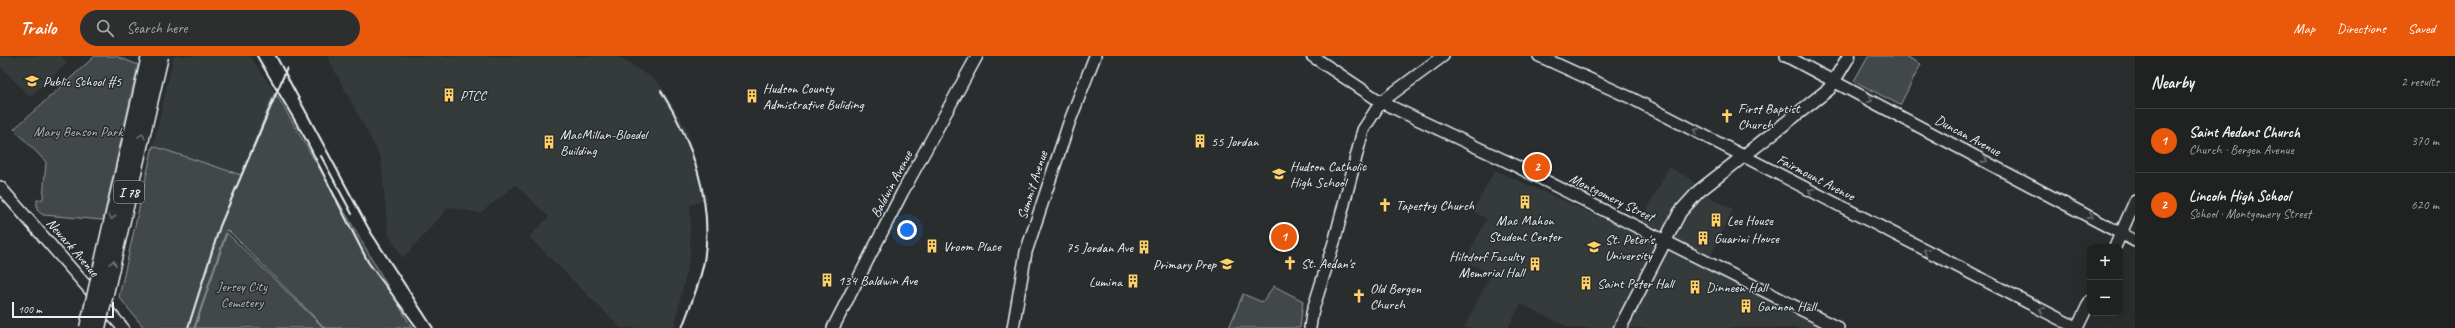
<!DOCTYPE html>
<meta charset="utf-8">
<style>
body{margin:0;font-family:Caveat,sans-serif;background:#2d2f2f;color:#f1f3f6}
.controls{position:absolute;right:12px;bottom:12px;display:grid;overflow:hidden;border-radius:8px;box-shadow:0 4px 16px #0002}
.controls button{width:36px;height:36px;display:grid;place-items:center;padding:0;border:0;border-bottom:1px solid #3d3f40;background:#202222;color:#f1f3f6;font:20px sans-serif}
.scale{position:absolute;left:12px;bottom:10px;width:102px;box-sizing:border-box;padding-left:4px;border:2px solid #e8f1f8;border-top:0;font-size:11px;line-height:14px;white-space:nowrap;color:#e8f1f8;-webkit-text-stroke:3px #2a2d2e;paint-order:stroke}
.you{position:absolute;left:907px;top:174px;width:14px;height:14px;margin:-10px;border:3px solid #fff;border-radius:50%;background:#1a73e8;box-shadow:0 0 0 6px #1a73e833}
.badge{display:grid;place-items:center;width:26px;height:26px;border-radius:50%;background:#ea580c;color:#fff;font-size:13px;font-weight:700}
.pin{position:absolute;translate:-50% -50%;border:2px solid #fff;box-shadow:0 1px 4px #0006}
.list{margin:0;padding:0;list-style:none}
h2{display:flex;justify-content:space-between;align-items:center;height:52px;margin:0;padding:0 16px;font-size:17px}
h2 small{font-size:13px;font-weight:400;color:#a2a4a5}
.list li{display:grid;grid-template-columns:26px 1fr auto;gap:12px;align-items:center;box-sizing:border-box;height:64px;padding:0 16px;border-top:1px solid #3d3f40}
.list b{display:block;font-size:15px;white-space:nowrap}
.list p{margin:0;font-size:13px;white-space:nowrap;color:#a2a4a5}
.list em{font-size:13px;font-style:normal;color:#a2a4a5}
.icon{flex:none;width:22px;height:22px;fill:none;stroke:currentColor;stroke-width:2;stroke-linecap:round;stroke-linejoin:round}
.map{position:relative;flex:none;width:2135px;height:272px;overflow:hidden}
header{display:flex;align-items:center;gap:24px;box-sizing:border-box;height:56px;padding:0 20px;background:#ea580c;color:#fff}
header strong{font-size:19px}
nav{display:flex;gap:22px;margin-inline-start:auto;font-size:14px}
.search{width:280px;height:36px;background:#2d2f2f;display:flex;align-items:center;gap:10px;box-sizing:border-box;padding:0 14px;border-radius:22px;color:#a2a4a5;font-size:15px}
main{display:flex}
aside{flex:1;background:#202222}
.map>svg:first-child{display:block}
.built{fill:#363a3b}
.green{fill:#424648;stroke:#959ca0}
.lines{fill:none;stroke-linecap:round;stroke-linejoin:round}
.secondary-casing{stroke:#e8f1f8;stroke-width:14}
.primary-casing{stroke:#e8f1f8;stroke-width:15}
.secondary{stroke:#2a2d2e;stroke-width:11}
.primary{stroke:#2a2d2e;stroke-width:12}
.rail{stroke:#e8f1f8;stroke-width:2}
.highway-bridge-casing{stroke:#e8f1f8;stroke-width:17;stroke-linecap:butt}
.highway-bridge{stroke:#2a2d2e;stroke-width:14}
.oneway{stroke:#6c7275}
.labels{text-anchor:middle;stroke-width:3;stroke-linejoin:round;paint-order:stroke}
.shield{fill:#2a2d2e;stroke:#afb6bb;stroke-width:1}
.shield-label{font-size:13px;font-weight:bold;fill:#e8f1f8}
.poi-label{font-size:14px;fill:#e8f1f8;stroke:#2a2d2e;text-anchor:start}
.park-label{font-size:14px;fill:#aeb5ba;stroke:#2a2d2e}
.street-label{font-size:14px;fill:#e8f1f8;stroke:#2a2d2e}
</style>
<header>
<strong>Trailo</strong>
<div class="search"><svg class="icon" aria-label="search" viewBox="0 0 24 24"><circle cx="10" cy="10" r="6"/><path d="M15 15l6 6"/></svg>Search here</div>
<nav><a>Map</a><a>Directions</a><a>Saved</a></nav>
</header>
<main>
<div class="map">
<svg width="2135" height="272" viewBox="0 0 2135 272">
<rect width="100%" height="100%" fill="#2a2d2e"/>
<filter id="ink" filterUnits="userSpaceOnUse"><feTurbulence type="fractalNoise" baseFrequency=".025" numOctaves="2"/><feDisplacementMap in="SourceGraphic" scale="8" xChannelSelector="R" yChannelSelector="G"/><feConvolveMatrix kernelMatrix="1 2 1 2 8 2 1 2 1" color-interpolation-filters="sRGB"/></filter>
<g filter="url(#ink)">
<path class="built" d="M0,0H61L67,7L30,41L0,10Z
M174,0H250L275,36L241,120L153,90Z
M327,0H617L658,26L686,71L707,143L690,149V200L674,272H621L529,181L549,161L516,129L480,157L449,151L403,202L388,178L381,102Z
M1669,111L1689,122L1711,142L1733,153L1705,212L1821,272H1570L1521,248L1508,272H1464L1491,218L1465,205L1487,163L1473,155L1495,114L1635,177Z"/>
<path class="green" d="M95,0H116L138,9L103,164L43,159L37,154V144L43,143L46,106L14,73Z
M1868,0H1905L1921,8L1900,49L1854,25Z
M275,36L412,272H325L227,173L194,272H144L119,241L153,90L241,119Z
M227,177L324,272H195Z
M1274,230L1303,245L1300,272H1229L1243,238L1262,246Z"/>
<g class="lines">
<g class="secondary-casing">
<path id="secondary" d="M1312,0L1381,46L1508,106L1838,272
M1539,0L1631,42L2077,272L2090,245
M1786,0L2135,185
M0,131L123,272
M2115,191L2135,145
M833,272L902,137L977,0
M1013,272L1026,196L1069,67L1095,0
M1310,272L1312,257L1335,183L1363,74L1381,46L1443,0"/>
</g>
<g class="primary-casing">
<path id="primary" d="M1620,272L1680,156L1699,135L1829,33L1849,0"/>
</g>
<use href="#secondary" class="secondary"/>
<use href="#primary" class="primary"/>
<path class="rail" d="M257,0L305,82L368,206L417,272
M276,0L370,175L433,272
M661,35C692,84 714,146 704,205C700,228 690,250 682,272
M321,100L352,158
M188,272L220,170L287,12"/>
<g class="highway-bridge-casing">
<path id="highway-bridge" d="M87,272L149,0
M98,272L161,0"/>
</g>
<use href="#highway-bridge" class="highway-bridge"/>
</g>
<defs><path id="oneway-chevron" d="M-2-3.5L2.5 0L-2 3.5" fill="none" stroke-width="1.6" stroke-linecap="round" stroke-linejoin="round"/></defs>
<g class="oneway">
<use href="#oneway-chevron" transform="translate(1870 44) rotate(27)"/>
<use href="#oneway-chevron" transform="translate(1696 75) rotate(-153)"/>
<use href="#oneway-chevron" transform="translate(142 80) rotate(-77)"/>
<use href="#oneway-chevron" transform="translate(1985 104) rotate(29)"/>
<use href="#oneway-chevron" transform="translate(1811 135) rotate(-152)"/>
<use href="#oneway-chevron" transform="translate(2090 160) rotate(28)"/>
<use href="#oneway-chevron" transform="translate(112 161) rotate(103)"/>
<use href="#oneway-chevron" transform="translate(1926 195) rotate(-153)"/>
<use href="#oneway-chevron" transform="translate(113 207) rotate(-77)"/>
<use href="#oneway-chevron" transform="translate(2042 254) rotate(-153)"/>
</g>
</g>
<defs>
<g id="school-bare" transform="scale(1.08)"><path d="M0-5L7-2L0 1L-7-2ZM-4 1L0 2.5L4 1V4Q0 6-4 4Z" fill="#ffd166" stroke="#2a2d2e" stroke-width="2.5" paint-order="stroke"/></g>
<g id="building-bare" transform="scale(1.08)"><path d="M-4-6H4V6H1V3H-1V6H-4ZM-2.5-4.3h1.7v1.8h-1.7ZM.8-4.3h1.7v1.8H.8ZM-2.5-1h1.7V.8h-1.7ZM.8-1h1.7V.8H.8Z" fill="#ffd166" stroke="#2a2d2e" stroke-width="2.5" paint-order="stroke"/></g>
<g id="church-bare" transform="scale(1.08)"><path d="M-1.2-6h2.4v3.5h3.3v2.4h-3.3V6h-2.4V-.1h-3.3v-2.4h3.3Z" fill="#ffd166" stroke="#2a2d2e" stroke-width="2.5" paint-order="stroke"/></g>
<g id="university-bare" transform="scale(1.08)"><path d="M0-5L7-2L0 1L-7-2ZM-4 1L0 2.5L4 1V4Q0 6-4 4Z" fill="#ffd166" stroke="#2a2d2e" stroke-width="2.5" paint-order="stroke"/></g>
</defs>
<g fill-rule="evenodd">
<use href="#school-bare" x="32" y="25"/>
<use href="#building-bare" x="449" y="39"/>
<use href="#building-bare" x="752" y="40"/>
<use href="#church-bare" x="1727" y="60"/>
<use href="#building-bare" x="1200" y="85"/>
<use href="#building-bare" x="549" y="86"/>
<use href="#school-bare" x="1279" y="118"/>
<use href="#building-bare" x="1525" y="146"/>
<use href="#church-bare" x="1385" y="149"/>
<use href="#building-bare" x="1716" y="164"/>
<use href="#building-bare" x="1703" y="182"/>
<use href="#building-bare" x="932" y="190"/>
<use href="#building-bare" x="1144" y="191"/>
<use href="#university-bare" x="1594" y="191"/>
<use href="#church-bare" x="1290" y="207"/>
<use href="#school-bare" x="1227" y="208"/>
<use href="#building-bare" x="1535" y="208"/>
<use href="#building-bare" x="827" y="224"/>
<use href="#building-bare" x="1133" y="225"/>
<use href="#building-bare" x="1586" y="227"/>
<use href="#building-bare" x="1695" y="231"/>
<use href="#church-bare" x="1359" y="240"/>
<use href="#building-bare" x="1746" y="250"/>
</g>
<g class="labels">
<rect class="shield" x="114" y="125" width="30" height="22" rx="3"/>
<g class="shield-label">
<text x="129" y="141">I 78</text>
</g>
<g class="poi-label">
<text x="43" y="30">Public School #5</text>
<text x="763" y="37">Hudson County<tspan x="763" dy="16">Admistrative Buliding</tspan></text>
<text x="460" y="44">PTCC</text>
<text x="1738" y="57">First Baptist<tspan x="1738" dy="16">Church</tspan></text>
<text x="560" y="83">MacMillan-Bloedel<tspan x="560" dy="16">Building</tspan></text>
<text x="1211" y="90">55 Jordan</text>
<text x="1290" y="115">Hudson Catholic<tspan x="1290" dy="16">High School</tspan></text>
<text x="1396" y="154">Tapestry Church</text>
<text x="1525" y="169" text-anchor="middle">Mac Mahon<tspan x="1525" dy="16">Student Center</tspan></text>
<text x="1727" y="169">Lee House</text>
<text x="1714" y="187">Guarini House</text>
<text x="1605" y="188">St. Peter's<tspan x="1605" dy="16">University</tspan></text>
<text x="943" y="195">Vroom Place</text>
<text x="1133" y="196" text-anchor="end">75 Jordan Ave</text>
<text x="1524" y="205" text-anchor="end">Hilsdorf Faculty<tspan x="1524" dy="16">Memorial Hall</tspan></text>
<text x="1301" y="212">St. Aedan's</text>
<text x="1216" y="213" text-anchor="end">Primary Prep</text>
<text x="838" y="229">134 Baldwin Ave</text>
<text x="1122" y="230" text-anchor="end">Lumina</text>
<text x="1597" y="232">Saint Peter Hall</text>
<text x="1706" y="236">Dinneen Hall</text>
<text x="1370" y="237">Old Bergen<tspan x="1370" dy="16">Church</tspan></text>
<text x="1757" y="255">Gannon Hall</text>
</g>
<g class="park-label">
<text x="78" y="80">Mary Benson Park</text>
<text x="242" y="235">Jersey City<tspan x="242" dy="16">Cemetery</tspan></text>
</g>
<g class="street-label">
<text transform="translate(1968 79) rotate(28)" y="5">Duncan Avenue</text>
<text transform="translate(1816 121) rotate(27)" y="5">Fairmount Avenue</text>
<text transform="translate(891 128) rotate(-62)" y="5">Baldwin Avenue</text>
<text transform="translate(1032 129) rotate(-72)" y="5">Summit Avenue</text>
<text transform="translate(1612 141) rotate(26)" y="5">Montgomery Street</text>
<text transform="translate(73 191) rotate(49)" y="5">Newark Avenue</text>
</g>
</g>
</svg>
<div class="controls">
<button>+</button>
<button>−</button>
</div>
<div class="scale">100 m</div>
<div class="you"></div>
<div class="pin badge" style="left:1284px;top:181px">1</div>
<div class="pin badge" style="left:1537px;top:111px">2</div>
</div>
<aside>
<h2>Nearby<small>2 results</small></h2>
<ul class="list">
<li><span class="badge">1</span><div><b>Saint Aedans Church</b><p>Church · Bergen Avenue</p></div><em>370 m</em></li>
<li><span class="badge">2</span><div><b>Lincoln High School</b><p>School · Montgomery Street</p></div><em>620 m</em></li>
</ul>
</aside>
</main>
